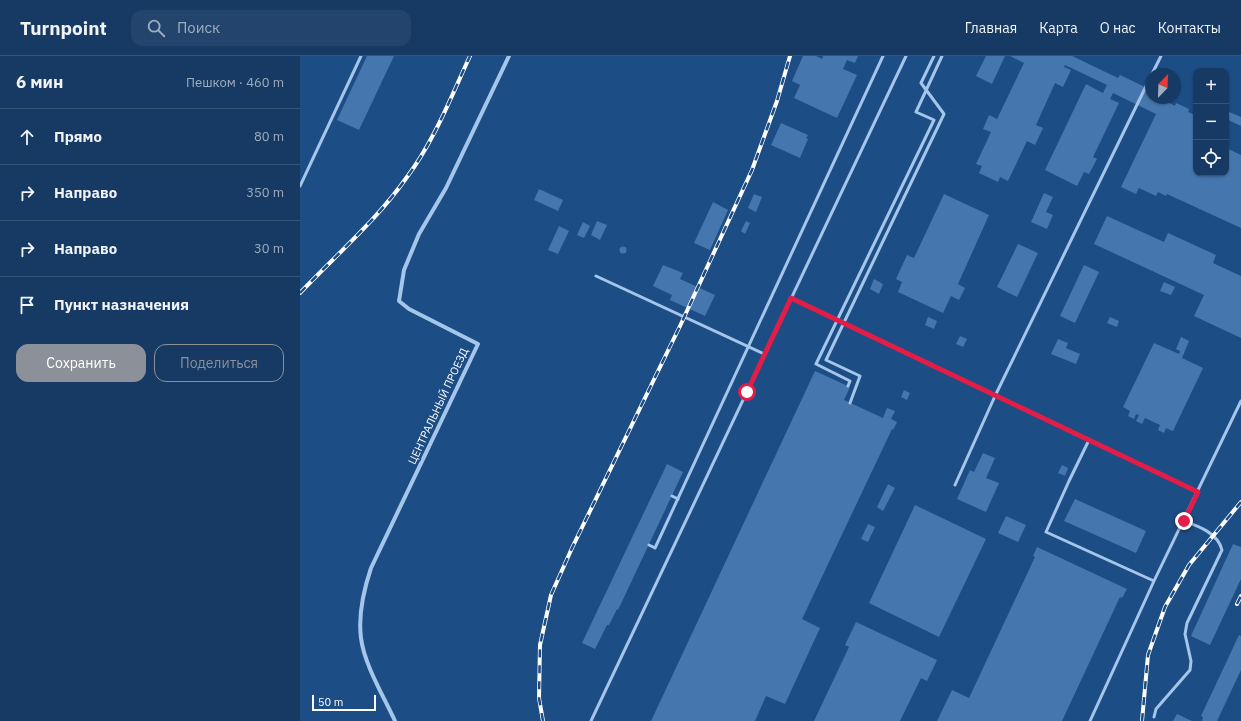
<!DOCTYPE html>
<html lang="ru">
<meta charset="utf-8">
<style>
body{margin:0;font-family:"IBM Plex Sans",sans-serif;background:#23456d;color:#f1f3f6}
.controls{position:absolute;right:12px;top:12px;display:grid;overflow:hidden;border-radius:8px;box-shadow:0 1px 3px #0004}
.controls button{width:36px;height:36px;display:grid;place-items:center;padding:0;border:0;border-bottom:1px solid #355478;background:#163a64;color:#f1f3f6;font:20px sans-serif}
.compass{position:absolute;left:845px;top:12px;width:36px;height:36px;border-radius:50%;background:#163a64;box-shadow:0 1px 3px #0004;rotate:23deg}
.scale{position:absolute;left:12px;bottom:10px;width:64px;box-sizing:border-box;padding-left:4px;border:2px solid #fff;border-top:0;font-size:11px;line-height:14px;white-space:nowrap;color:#fff;-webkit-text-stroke:3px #1d4d85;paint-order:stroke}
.stop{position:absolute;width:12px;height:12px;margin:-9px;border:3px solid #e11d48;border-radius:50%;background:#fff}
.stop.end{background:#e11d48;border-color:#fff;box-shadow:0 1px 4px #0008}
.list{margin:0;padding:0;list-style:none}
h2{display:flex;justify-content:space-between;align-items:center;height:52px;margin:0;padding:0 16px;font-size:17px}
h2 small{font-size:13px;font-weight:400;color:#9eadbf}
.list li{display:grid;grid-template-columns:26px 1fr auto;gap:12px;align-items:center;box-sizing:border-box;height:56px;padding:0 16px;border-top:1px solid #355478}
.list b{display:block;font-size:15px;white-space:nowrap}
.list em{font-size:13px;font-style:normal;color:#9eadbf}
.actions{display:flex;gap:8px;padding:12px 16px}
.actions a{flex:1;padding:9px 0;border:1px solid #8c9099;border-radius:12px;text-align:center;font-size:14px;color:#8c9099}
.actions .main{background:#8c9099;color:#fff}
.icon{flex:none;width:22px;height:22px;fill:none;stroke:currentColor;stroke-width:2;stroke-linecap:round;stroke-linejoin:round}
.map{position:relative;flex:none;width:941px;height:665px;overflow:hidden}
header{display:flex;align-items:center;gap:24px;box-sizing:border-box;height:56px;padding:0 20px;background:#163a64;border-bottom:1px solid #355478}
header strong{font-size:19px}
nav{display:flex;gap:22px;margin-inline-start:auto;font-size:14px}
.search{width:280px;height:36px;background:#23456d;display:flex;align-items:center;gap:10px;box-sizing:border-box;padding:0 14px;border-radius:12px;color:#9eadbf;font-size:15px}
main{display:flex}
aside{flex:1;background:#163a64}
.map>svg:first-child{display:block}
.building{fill:#4577ae}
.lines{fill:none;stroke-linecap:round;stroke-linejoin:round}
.lane{stroke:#a4c6eb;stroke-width:3}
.street{stroke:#a4c6eb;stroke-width:4}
.rail-casing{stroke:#fff;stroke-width:4}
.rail{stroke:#1d4d85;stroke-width:2.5;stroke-dasharray:8;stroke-linecap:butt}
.lane-bridge{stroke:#a4c6eb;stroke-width:3}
.route{stroke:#e11d48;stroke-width:5}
.labels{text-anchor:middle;stroke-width:3.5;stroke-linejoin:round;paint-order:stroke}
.street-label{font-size:11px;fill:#fff;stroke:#1d4d85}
</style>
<header>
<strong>Turnpoint</strong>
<div class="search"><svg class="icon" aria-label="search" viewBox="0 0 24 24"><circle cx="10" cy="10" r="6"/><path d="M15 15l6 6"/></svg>Поиск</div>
<nav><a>Главная</a><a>Карта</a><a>О нас</a><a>Контакты</a></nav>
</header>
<main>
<aside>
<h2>6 мин<small>Пешком · 460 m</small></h2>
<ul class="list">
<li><svg class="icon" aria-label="ahead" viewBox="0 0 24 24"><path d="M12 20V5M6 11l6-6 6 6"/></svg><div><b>Прямо</b></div><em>80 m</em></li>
<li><svg class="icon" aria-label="right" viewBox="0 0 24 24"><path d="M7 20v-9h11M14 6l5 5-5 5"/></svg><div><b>Направо</b></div><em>350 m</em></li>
<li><svg class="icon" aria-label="right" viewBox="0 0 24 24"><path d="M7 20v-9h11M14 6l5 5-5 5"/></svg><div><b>Направо</b></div><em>30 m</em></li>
<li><svg class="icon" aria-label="arrive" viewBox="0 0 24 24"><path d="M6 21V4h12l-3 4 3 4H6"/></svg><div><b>Пункт назначения</b></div></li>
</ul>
<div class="actions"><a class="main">Сохранить</a><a>Поделиться</a></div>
</aside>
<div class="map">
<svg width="941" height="665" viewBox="0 0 941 665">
<rect width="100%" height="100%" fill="#1d4d85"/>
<path class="building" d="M67,0H94L59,74L37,64Z
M503,0H516L522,3L523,0H558L555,7L547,4L543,13L557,19L537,62L494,42L500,29L492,25Z
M686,0H705L692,28L676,20Z
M710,0H772L818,22L820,19L851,34V42H860L875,50L876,47L889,53L888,56L895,59L896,56V117H926V92L941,99V172L867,138L866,140L858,136L856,140L839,132L836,138L821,131L856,58L813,37L810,43L819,47L793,101L797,103L789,118L784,116L777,130L745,114L786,28L803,37L807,29L765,9L764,11L771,14L763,31L755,27L736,69L743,72L735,89L727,85L708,125L700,121L698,126L679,117L682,110L676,108L691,76L683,73L689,59L697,63L724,7Z
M927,55L941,61V70L926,63Z
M481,67L508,79L506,82L508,83L500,102L471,89Z
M239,133L263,144L258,155L234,144Z
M744,137L753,141L746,156L753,159L747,173L731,166Z
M454,138L462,141L456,156L448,152Z
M644,138L689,159L658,228L665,232L659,244L651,240L643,257L598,236L602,226L596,223L607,199L614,202Z
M413,146L428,154L410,194L394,187Z
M807,160L864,186L868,177L916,199L913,207L941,220V282L894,260L904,239L794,188Z
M297,165L307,169L300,184L291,179Z
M446,165L450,167L445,178L441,175Z
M283,166L290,170L284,182L277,179Z
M259,170L269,175L258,198L248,194Z
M718,188L738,197L717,241L697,231Z
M319.5 194a3.5 3.5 0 1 1 7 0a3.5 3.5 0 1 1-7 0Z
M363,209L383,217L380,223L415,239L405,260L370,244L372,239L353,230Z
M784,209L799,216L775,267L760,260Z
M574,223L583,228L579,238L570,233Z
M864,226L875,231L871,239L860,235Z
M628,261L637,265L634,273L625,269Z
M810,261L819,265L817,271L807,267Z
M660,280L667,283L663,291L656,288Z
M881,281L889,285L882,302L903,312L873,375L866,372L864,377L858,374L860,369L845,362L842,368L836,365L839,359L836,358L834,363L828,360L830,355L823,351L854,287L879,298L880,295L876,293Z
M758,283L768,287L766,292L780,298L776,308L751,298Z
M515,315L550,331L544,344L583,362L587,352L595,355L591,363L597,366L593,374L592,373L502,563L520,572L485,648L466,640L455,665H351Z
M604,334L610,337L607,344L601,341Z
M683,397L695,402L686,422L699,427L686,456L657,443L670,414L674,416Z
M367,408L383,416L318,554L317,553L309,569H307L295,593L282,587Z
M762,409L768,412L765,420L758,417Z
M588,428L595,432L583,455L577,451Z
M775,443L846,475L836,497L764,465Z
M615,449L686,483L639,581L569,547Z
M706,460L726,469L718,486L698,477Z
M568,468L575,471L568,486L561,483Z
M933,488L941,491V523L910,589L891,580Z
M737,491L827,533L822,542L820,541L762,665H637L652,634L669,642L735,501L733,500Z
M556,566L637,604L627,625L621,622L600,665H514L549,591L545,589Z
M939,579L941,580V614L917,665H902L903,661L901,660Z
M877,658L892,665H873Z"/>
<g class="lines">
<path class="lane" d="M852,18L861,0
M0,130L61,0
M296,220L464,298
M491,242L898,436
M789,384L769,425L746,476L854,525
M655,429L695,340L851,20
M372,440L378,443
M854,661L856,653L890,614L891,605L885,578L887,567L922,494C918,477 898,470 884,465
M291,665L606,0
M790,665L854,525L941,345"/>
<path class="street" d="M95,665C84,641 64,608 61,582C58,559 64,533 71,512L178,288L109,253L99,245L104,214L119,178L146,132L209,0"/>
<g class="rail-casing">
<path id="rail" d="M0,237C36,199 77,164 107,121C134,85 151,41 170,0
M937,548L941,540
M243,665L239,642L240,589L251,539L272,492L380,270L452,114L477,45L490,0
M842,665L848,599L865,551L889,509L941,446"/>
</g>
<use href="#rail" class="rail"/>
<path class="lane-bridge" d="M548,330L550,325L516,308L634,64L616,56L642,0
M550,347L560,320L526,304L644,58L621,27L634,0
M349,489L355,492L583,0"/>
</g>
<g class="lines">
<path class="route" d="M447,336L491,242L898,436L884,465"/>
</g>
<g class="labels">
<g class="street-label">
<text transform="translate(138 350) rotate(-65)" y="4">ЦЕНТРАЛЬНЫЙ ПРОЕЗД</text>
</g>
</g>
</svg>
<div class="controls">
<button>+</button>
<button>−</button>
<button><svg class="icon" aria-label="locate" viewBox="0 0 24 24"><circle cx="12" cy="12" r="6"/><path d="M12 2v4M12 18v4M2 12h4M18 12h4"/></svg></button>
</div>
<svg class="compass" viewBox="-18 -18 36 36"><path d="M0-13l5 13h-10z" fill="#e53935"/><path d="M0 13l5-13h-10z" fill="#9eadbf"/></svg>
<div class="scale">50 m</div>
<div class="stop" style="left:447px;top:336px"></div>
<div class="stop end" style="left:884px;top:465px"></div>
</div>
</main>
